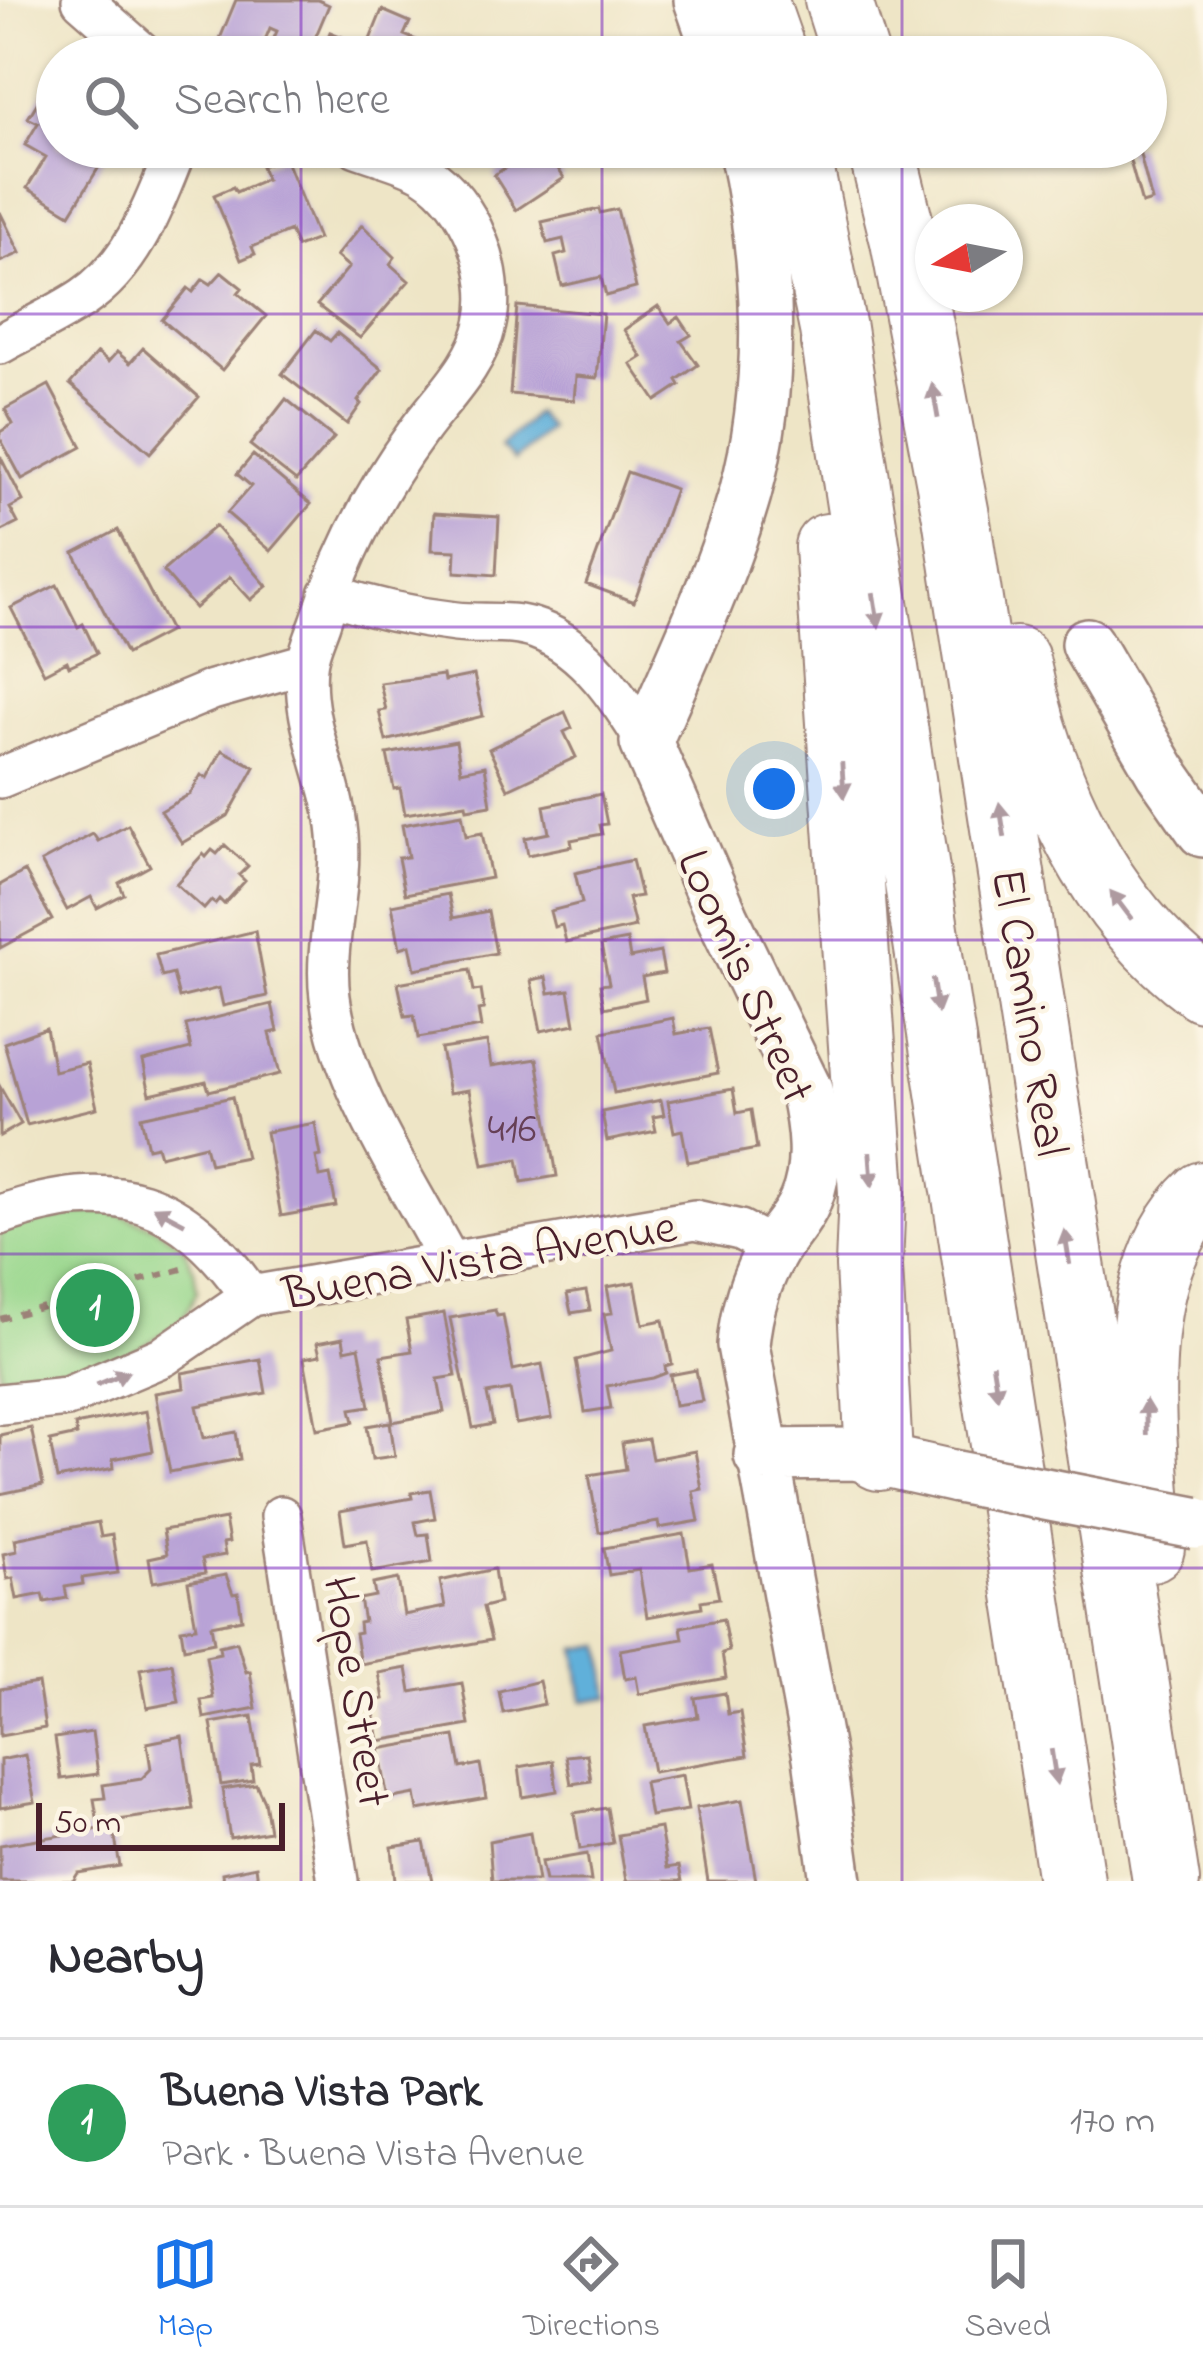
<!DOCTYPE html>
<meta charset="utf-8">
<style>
body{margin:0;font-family:"Indie Flower",sans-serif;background:#f7f7f7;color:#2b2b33}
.compass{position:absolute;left:915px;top:204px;width:108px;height:108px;border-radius:50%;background:#fff;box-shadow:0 3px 9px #0004;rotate:260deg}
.scale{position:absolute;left:36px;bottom:30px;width:249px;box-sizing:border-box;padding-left:12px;border:6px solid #4a1f2b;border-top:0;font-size:33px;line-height:42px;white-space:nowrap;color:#4a1f2b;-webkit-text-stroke:9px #fcf5e5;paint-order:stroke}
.you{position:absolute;left:774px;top:789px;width:42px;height:42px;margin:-30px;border:9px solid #fff;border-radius:50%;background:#1a73e8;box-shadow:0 0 0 18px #1a73e833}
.badge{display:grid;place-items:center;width:78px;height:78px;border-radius:50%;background:#1a73e8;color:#fff;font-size:39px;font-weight:700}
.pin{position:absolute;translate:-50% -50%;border:6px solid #fff;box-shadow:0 3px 12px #0006}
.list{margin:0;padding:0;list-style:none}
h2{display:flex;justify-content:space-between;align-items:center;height:156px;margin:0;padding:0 48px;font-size:51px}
h2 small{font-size:39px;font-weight:400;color:#7c7c81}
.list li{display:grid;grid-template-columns:78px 1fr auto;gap:36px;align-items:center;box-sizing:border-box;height:168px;padding:0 48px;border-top:3px solid #e1e1e2}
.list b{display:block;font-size:45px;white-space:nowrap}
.list p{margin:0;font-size:39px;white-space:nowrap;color:#7c7c81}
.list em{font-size:39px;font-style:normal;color:#7c7c81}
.icon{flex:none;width:66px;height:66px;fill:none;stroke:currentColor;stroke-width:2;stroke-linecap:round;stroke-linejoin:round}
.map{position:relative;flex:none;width:1203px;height:1881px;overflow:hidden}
.search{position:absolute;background:#fff;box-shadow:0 3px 9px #0004;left:36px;right:36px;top:36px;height:132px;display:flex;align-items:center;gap:30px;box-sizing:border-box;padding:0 42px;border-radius:66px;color:#7c7c81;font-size:45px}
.sheet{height:324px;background:#fff}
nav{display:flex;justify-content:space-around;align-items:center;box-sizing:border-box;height:168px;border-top:3px solid #e1e1e2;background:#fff;font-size:33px;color:#7c7c81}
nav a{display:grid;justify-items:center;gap:6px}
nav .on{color:#1a73e8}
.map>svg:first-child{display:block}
.green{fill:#99d78d;stroke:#727b5c;stroke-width:3}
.water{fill:#60b0da;stroke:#556882;stroke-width:3}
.building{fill:#b8a2d6}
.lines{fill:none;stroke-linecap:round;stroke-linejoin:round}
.minor-casing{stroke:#9c8278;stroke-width:44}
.tertiary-casing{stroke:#9c8278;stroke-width:56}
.motorway-casing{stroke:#9c8278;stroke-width:70}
.path{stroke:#9c8278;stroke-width:6;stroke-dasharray:9 9;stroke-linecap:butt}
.minor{stroke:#fff;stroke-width:39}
.tertiary{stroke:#fff;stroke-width:51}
.motorway{stroke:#fff;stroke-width:66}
.tertiary-bridge-casing{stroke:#9c8278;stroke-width:56;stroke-linecap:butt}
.tertiary-bridge{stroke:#fff;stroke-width:51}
.oneway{fill:#ae9aa0}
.grid{fill:none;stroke:#7b2cbf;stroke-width:3;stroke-opacity:0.55}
.labels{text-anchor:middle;stroke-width:9;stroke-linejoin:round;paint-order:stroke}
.number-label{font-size:42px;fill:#664056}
.street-label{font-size:48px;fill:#4a1f2b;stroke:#fcf5e5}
</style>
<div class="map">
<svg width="1203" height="1881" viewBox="0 0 1203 1881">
<rect width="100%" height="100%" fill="#fcf5e5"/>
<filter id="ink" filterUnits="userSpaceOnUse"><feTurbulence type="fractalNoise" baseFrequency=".00833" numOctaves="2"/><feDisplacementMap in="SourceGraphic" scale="24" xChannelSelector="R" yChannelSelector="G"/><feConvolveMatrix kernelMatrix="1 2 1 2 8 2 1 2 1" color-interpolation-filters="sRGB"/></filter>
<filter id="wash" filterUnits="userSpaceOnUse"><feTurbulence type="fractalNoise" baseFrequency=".004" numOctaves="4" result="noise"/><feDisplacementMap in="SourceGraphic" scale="48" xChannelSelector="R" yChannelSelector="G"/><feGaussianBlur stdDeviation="2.7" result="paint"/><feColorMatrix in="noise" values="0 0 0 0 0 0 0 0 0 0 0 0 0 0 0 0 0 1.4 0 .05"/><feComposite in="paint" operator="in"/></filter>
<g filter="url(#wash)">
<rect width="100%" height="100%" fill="#eee5c6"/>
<path class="green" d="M105,1209L155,1227L183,1246L194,1270L197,1291L181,1324L89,1376L0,1390V1228Z"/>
<path class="water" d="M535,413L549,428L514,461L500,447Z
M602,1645L610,1697L583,1701L576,1649Z"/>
<g id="blocks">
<path class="building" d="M236,0H318L329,5L307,57H266L277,31L270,28L258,57H254L219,41Z
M382,10L410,22L404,35L433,47L429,57H363Z
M330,32L355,42L351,52L362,57H320Z
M49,84L57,89V147H96L107,154L70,214L27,188L46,157L25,145L38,123L28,118Z
M538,147H544L564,178L516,210L494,175Z
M1126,147H1138L1152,201L1142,204Z
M284,156L318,239L297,247L290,231L252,247L255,254L241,260L214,195L233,187L236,192L266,179L261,166Z
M599,209L600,213L617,209L636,288L606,296L601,277L562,286L555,256L566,253L563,239L547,243L542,222Z
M0,212L20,253L0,262Z
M362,225L395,257L390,264L409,281L360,338L317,305L349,267L336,256Z
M222,272L242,288L238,293L266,316L222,370L162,320L188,288L193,292L203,279L211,284Z
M517,306L603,314L597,378L576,376L574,400L510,394Z
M658,306L670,323L679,317L691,335L681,341L698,365L677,380L680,385L656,401L631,364L642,357L624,330Z
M316,330L330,341L337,333L382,369L358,401L361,404L347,424L282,374Z
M143,348L199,397L150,453L70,384L97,353L108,362L117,352L130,363Z
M49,385L82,447L22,479L0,438V432L13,424L5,409Z
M286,399L334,438L296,481L250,445Z
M253,455L311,504L271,551L227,513L251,486L237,474Z
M0,456L23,501L10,508L18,523L0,532Z
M627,472L675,489L634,602L586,584Z
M434,513L499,517L496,575L455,572L456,551L432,550Z
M215,526L267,586L251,600L230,577L195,608L163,571Z
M118,530L170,631L126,654L74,553Z
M57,585L78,627L83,624L97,653L69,666L67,661L44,673L11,608Z
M443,675L444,681L474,675L483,716L386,741L379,711L386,710L380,683Z
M565,712L572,728L564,732L576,757L508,789L489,749Z
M456,741L461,771L485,766L491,805L467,809L466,804L405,814L400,788L394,789L387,754Z
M222,750L255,767L228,816L182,843L161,811L190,794L201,775L207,778Z
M601,794L607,824L600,825L602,834L571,840L572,846L528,855L525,838L549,833L544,806Z
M462,814L466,836L482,833L491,878L405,894L398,858L408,857L402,825Z
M128,825L150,866L119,883L124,894L97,908L91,897L67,910L41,862L93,834L98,841Z
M225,845L248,866L239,875L245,881L224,904L219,899L215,904L211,901L204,909L176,884L203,854L206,857L212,850L217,854Z
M632,860L641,896L628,898L635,927L566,942L562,925L554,927L550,911L582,903L575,873Z
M25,871L52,920L0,948V885Z
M448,894L453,918L488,911L496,953L415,969L410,945L400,948L392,905Z
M255,931L267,996L223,1006L219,988L179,998L173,974L162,977L156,955Z
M627,940L630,958L660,952L664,973L642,977L646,999L604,1008L600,985L609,984L601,945Z
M470,970L474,991L481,990L484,1009L478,1010L481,1027L418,1038L414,1015L405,1016L398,983Z
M546,977L549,993L569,990L575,1024L541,1031L531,980Z
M272,1004L278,1031L270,1033L280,1074L209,1091L206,1081L150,1094L143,1061L191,1049L186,1025Z
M673,1018L676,1034L709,1028L718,1073L614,1093L602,1032Z
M46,1028L54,1071L87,1063L97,1108L27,1125L4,1043Z
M487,1042L491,1066L537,1059L557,1176L522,1182L518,1159L483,1165L469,1090L449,1093L441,1049Z
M0,1087L21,1124L0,1136Z
M733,1089L737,1113L751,1110L757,1149L688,1162L682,1130L674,1132L668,1101Z
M232,1097L246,1157L210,1164L205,1145L160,1156L157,1146L148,1148L141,1117Z
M661,1100L664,1115L653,1117L656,1131L607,1141L602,1112Z
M315,1123L321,1156L316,1157L320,1177L330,1175L336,1206L281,1216L266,1132Z
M635,1282L643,1324L663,1320L672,1364L665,1366L666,1373L653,1378L607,1386L611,1408L585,1412L576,1360L611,1351L604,1314L612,1313L607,1287Z
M586,1291L590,1310L571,1313L567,1294Z
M495,1310L497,1316L503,1315L513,1370L542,1364L552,1418L516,1424L510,1390L487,1394L493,1424L473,1428L450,1318Z
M444,1313L456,1376L438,1379L444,1412L393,1422L381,1356L412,1351L406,1320Z
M343,1338L345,1350L359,1347L370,1406L351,1409L354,1422L317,1429L304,1358L320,1355L317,1343Z
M260,1359L266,1393L197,1406L204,1438L236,1432L240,1459L170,1472L155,1393L184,1388L182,1373Z
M696,1370L702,1401L675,1405L670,1375Z
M146,1411L153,1451L113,1459L114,1468L57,1479L50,1441L77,1435L75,1425Z
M390,1422L395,1456L372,1459L367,1426Z
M31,1428L43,1485L0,1494V1435Z
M648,1439L652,1459L695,1451L702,1489L693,1491L699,1521L659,1528L658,1522L599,1532L589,1475L626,1469L622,1443Z
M430,1490L435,1518L415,1522L418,1535L428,1534L432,1562L372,1572L367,1540L345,1544L340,1511L412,1498L411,1493Z
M225,1519L229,1542L223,1543L225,1555L202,1559L205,1573L153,1582L149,1558L167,1554L163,1530Z
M98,1522L101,1537L112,1535L118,1573L82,1578L83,1584L65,1587L67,1598L45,1602L43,1594L17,1599L13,1578L7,1579L3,1554L17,1551L15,1539Z
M684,1534L690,1568L712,1564L719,1598L701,1601L702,1607L647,1617L639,1570L609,1575L604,1548Z
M494,1569L499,1603L483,1607L491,1640L360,1664L355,1634L360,1633L359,1623L364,1622L360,1599L375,1596L373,1584L398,1579L404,1615L445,1607L440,1581Z
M226,1575L233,1594L238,1593L242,1619L211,1625L214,1642L184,1648L181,1629L196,1627L188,1582Z
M723,1619L729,1651L722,1653L726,1678L639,1694L636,1677L625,1679L620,1650L683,1639L681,1627Z
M237,1642L246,1672L250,1671L256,1708L204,1718L201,1700L213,1698L206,1656L220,1653L219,1646Z
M172,1663L179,1702L147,1708L140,1669Z
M407,1668L411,1692L462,1683L469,1725L379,1741L372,1702L384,1699L379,1673Z
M539,1681L544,1704L503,1713L499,1691Z
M38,1683L45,1728L0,1736V1689Z
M725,1693L728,1714L740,1712L747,1756L653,1772L645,1726L698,1717L695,1698Z
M252,1716L260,1764L251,1765L253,1780L221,1785L211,1723Z
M92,1732L98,1774L61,1779L55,1738Z
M182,1736L193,1809L98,1823L94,1799L105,1798L103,1785L141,1779L151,1769L147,1743Z
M455,1736L461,1768L480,1764L486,1798L418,1810L415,1794L388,1799L379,1749Z
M587,1754L591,1781L571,1784L566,1756Z
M25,1755L35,1802L0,1808V1760Z
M553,1761L557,1791L523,1797L519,1767Z
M682,1775L688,1810L650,1816L644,1782Z
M256,1784L264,1801L269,1831L230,1838L222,1789Z
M742,1800L756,1881H708L696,1808Z
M607,1808L613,1843L580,1849L574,1813Z
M113,1827L120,1866L78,1873L73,1881H0V1845Z
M660,1828L667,1868L679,1866L682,1881H626L618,1835Z
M530,1833L538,1881H492L489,1841Z
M424,1842L432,1881H395L392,1847Z
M587,1854L591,1881H545L541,1862Z
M256,1866L258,1881H223L222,1873Z"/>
</g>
</g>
<g filter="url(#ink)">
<use href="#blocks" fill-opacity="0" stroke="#9c8278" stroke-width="3"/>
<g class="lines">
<g class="minor-casing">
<path id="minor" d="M82,0L147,57
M357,147C378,155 405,161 425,173C470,201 498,272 486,324C477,366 443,397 419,430C375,490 342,553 320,623C315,637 308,652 307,666C301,725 333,777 338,835C343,888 323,944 330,997C342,1087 407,1181 449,1261
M0,344C27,329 57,315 83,298C135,263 155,202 177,147
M329,594C371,608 412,617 456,622C483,625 513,620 538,630C587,648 620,700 646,742
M0,778L212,690L307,663
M0,1215C115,1175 182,1197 251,1296
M0,1404L67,1397L164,1356L251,1296L695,1220L740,1230L774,1248
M281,1516L338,1881"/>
</g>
<g class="tertiary-casing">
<path id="tertiary" d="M700,0L720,57
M744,147C769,259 776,382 745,494C720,580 681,660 646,742L723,918L806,1090C814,1126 820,1166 805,1201C798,1219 784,1232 774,1248C756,1277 746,1312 743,1345L819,1757L836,1881
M1087,644L1161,771L1203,831
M760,1455L855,1454L957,1477"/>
</g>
<g class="motorway-casing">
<path id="motorway" d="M754,0L774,57
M838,0L856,57
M796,147L833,329L1071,1881
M881,147L904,241L956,516L1166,1881
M828,547L872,1192L869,1266L879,1457
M1016,660C1041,785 1098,911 1203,988
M1151,1548C1145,1443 1118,1274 1203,1195"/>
</g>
<path class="path" d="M0,1319L182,1269"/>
<use href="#minor" class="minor"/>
<use href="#tertiary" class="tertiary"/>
<use href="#motorway" class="motorway"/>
<g class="tertiary-bridge-casing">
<path id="tertiary-bridge" d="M957,1477L1195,1523"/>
</g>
<use href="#tertiary-bridge" class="tertiary-bridge"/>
</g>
<defs><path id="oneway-solid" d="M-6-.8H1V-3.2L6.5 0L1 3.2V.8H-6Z" transform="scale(3)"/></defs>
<g class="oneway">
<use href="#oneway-solid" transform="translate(935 401) rotate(-100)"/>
<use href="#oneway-solid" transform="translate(876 610) rotate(81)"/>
<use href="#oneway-solid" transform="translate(843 780) rotate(86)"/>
<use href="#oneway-solid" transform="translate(1002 820) rotate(-99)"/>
<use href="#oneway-solid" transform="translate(1121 905) rotate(-127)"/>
<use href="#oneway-solid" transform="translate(935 996) rotate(81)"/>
<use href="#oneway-solid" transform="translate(871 1169) rotate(86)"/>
<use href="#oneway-solid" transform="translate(169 1215) rotate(-152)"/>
<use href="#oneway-solid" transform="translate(1067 1247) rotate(-99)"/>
<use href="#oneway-solid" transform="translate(113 1378) rotate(-23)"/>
<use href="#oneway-solid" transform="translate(995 1381) rotate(81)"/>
<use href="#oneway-solid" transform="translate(1146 1417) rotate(-91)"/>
<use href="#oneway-solid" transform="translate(1054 1767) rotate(81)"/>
</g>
</g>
<path class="grid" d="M301,0V57M602,0V57M902,0V57M301,147V1881M602,147V1881M902,147V1881M0,314H1203M0,627H1203M0,940H1203M0,1254H1203M0,1568H1203"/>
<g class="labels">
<g class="number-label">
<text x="512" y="1141">416</text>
</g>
<g class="street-label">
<text transform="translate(748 975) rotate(66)" y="17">Loomis Street</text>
<text transform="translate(1032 1012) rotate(81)" y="17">El Camino Real</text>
<text transform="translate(479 1258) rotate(-10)" y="17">Buena Vista Avenue</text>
<text transform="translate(359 1691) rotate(81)" y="17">Hope Street</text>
</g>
</g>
</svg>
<svg class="compass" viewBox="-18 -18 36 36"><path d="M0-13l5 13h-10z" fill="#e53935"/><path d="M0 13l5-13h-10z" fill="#7c7c81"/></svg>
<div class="scale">50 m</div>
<div class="you"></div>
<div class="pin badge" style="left:95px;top:1308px;background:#2e9e5b">1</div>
<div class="search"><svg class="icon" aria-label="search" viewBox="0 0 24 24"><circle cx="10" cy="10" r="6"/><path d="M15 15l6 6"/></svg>Search here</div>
</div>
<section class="sheet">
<h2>Nearby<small></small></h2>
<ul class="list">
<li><span class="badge" style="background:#2e9e5b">1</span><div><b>Buena Vista Park</b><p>Park · Buena Vista Avenue</p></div><em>170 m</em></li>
</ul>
</section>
<nav>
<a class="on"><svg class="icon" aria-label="map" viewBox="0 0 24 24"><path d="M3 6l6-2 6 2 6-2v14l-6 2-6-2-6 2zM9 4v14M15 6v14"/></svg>Map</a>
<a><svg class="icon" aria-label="directions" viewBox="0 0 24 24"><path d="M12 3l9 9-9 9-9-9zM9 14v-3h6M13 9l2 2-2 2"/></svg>Directions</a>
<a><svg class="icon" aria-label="saved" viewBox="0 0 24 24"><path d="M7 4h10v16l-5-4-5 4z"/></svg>Saved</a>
</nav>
